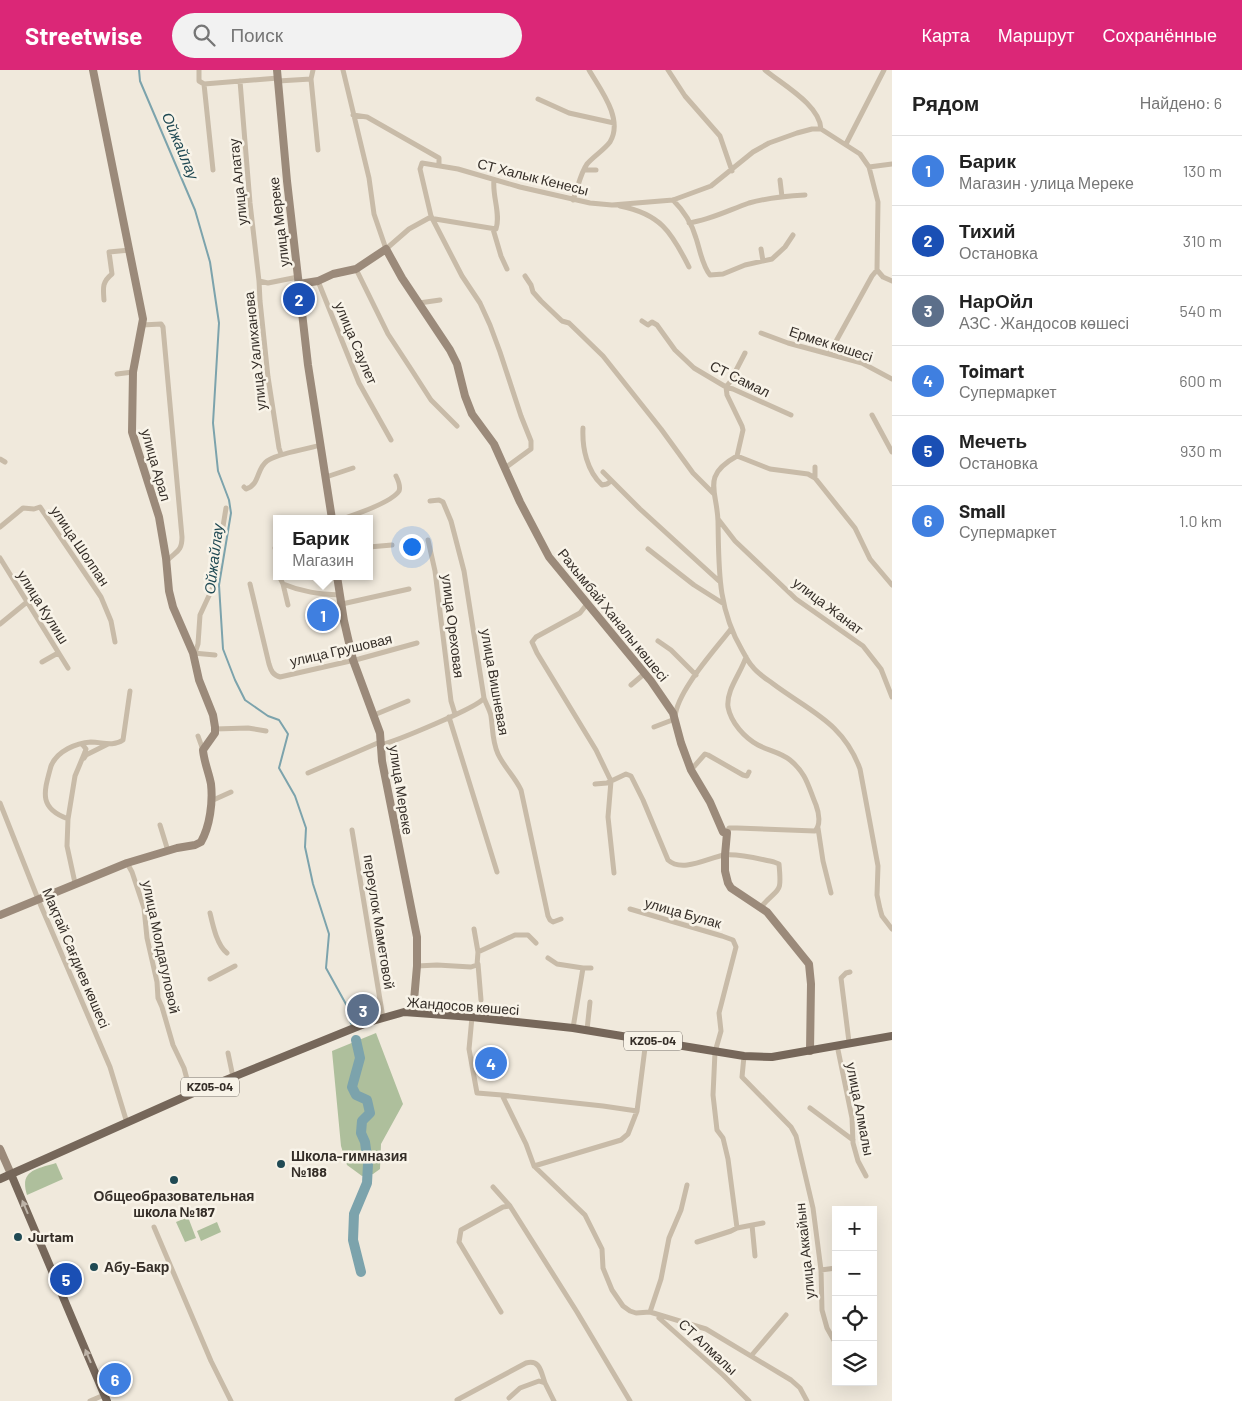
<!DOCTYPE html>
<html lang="ru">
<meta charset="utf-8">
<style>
body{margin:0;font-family:Barlow,sans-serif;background:#f2f2f2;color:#222}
.controls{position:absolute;right:15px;bottom:15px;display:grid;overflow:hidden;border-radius:0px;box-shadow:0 5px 20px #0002}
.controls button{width:45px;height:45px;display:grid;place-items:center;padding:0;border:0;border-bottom:1px solid #e0e0e0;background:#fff;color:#222;font:25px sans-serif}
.you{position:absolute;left:411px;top:476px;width:18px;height:18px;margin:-12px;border:4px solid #fff;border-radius:50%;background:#1a73e8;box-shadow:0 0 0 8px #1a73e833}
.badge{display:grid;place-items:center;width:32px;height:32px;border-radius:50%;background:#db2777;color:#fff;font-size:16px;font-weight:700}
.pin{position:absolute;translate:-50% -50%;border:2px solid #fff;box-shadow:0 1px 5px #0006}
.popup{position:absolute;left:273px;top:445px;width:100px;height:65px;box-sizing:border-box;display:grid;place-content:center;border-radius:0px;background:#fff;filter:drop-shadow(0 1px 4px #0005);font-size:16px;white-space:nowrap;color:#767676}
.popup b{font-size:19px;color:#222}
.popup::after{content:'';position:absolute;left:50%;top:100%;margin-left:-10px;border:10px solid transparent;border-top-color:#fff}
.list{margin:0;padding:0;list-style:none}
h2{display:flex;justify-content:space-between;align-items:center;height:65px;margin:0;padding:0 20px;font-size:21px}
h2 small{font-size:16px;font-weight:400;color:#767676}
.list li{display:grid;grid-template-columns:32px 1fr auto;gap:15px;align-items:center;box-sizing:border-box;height:70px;padding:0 20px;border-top:1px solid #e0e0e0}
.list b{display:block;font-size:19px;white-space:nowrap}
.list p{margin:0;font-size:16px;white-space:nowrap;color:#767676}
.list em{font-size:16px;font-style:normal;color:#767676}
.icon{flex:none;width:28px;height:28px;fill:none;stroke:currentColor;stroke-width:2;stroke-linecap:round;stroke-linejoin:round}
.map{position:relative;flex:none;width:892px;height:1331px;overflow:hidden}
header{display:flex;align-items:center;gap:30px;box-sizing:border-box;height:70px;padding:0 25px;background:#db2777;color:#fff}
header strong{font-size:24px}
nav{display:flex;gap:28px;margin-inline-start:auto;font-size:18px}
.search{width:350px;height:45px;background:#f2f2f2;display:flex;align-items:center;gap:12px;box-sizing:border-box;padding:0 18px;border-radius:28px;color:#767676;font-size:19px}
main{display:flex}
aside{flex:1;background:#fff}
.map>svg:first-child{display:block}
.green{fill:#aebf9c}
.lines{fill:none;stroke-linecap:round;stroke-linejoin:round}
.stream{stroke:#7ca3ac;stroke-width:2}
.river{stroke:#7ca3ac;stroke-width:10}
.street{stroke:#c8bba8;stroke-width:5}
.secondary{stroke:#9b8a7a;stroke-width:8}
.primary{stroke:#76675a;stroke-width:8}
.oneway{fill:#beb4a8}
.poi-dot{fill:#204a54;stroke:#f8f3e8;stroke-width:2}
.labels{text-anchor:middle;stroke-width:5;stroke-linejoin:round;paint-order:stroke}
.shield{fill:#f8f3e8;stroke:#706962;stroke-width:1}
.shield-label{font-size:12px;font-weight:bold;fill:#352e28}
.street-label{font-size:14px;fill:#352e28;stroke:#f8f3e8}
.poi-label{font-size:14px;font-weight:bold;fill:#352e28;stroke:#f8f3e8;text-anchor:start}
.water-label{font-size:15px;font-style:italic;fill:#204a54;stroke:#f8f3e8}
</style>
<header>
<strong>Streetwise</strong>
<div class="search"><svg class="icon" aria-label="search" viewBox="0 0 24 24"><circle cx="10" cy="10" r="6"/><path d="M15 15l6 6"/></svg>Поиск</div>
<nav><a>Карта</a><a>Маршрут</a><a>Сохранённые</a></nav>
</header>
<main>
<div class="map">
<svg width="892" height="1331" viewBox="0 0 892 1331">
<rect width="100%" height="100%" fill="#f0e9dc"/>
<path class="green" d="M376,963L403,1034L381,1074L380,1099L373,1104L362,1106L347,1095L341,1076L332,981Z
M56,1093L63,1109L27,1125C19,1100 37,1099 56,1093Z
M188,1147L196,1168L185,1172L176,1152Z
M217,1152L221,1162L201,1171L197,1161Z"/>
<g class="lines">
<path class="stream" d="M139,0L140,11L195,140L210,192L219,253L213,353L218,401L229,430L231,443L219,515L223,579L235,610L245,630L268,646L279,650L288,664L279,698L295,726L306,758L305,777L313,814L329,864L326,898L347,936L351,954"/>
<path class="river" d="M356,970L360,988L352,1017L356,1025L367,1030L370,1043L362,1051L361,1063L365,1072L368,1094L367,1113L354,1144L353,1170L361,1202"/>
<path class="street" d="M199,0V11L204,14
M313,0L311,9L318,80
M343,0L369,108L374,144L386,179L409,159L429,148L496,159C501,144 492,126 494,110
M668,0L685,26L720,66L732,101
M765,0C783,15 820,35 821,59
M240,11L250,133L259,211L260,231L268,307L279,378L281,384
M278,11L311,9
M204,14L213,100
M204,14L278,8
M538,29L569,43L614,53
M353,45L367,47L439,88V95
M846,74L884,0
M869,97L892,94
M584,100H596
M780,110L782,127
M573,130C578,118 580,104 587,94C594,86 604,80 610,72C624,49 600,19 589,0
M673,130C683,140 692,154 696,168C700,180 702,195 710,205L723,204L745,195L772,189L785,177L793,165
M620,136C660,144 671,161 689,197
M689,153C710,150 729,140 749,133C767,128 786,126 805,125
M493,159L501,186L507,199
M761,179L763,191
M356,199L388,264L411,299L431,330L457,356
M525,206L531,215L533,222L541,231L562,251L569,253L603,286L661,359L693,403L713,423
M259,211L268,213L298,207
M318,211L359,313L391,370
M104,230C103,218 102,212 112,204L109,182L130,180
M419,233L440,230
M642,251L648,255L652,252L657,255L675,280L694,298L726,317L733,319L791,345
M142,255L161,254L163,257L182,467C182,483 175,481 166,492
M761,263L788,273L862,293L892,309
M829,284L872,206L877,200
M117,304L133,302
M872,345L892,382
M583,358C582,378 587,401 602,415L607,414L611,411
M737,386L743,360L742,356L727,325L726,317L730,312L745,283
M0,389L5,392
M505,398L531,379V371L521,346L500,282L490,255L480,233L462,206L431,146L420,99L422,93L458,99L520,117L590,133L612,135L673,130L711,116L753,82L769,73L797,63L812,59H821L860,84L869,97L878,132L877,200L883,207L892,211
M603,402L640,439L719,511
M326,407L353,398
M815,408V397
M244,417L246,419C260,415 256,399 267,391C278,383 305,380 320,375
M430,431L439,430L443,432L451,451L464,501L484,628C486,634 490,640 491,646C493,659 492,671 498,684C504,697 515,707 521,720L548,846L550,850L553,852L561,849
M342,449C354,445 392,432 399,421C401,416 398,410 396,406
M718,449L735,471L796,529L863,576L881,599L892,627
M0,457L23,438L34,439L40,437L101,527L111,551L115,572
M428,470L435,501L451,631L455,644
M369,477L392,475
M275,478H277
M648,479L694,515L724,534
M0,488L68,598
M279,506L283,514C302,522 319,524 340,525
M250,514L269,594C271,601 273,605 280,607L359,589L417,573
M283,514L288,535
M892,515L870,489L855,458L815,408L808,404L770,399L737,386C701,406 717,420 718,451C719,498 717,537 742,580C745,585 748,592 752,596C757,603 765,608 772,613C809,641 843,652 860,699L878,796L877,825L880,839L882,846L892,859
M342,534L409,519
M587,534L580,543L536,567L532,572L537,583L596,680L611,711L608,747L614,803
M0,554L27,532
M658,571L671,580L696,605
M193,583L196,580L198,574L200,545L213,517L218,500V487L226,438
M193,583L215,585
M42,592L58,583
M631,615L644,604
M374,645L408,631
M449,647L497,802
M675,647C677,621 715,580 731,559
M654,657L675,649
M215,659L248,658L266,661
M198,666L203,680
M380,675C394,672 479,637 484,628
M84,688L86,685L108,674
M691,700L705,684L708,685L743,705L747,706L749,702
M308,703L380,672
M595,714L607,713L626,704L631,706L643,730L668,790C682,803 708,788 724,785C739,783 759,789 774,792L779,794C782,826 779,816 761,837
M211,731L231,722
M0,733L38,829L110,997L127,1053
M68,749L75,706L85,682L86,679L82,674
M160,755L168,781
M818,758L823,791L831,823
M352,760L383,948
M727,763L729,758H737L815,761C821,755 819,743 816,735C808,716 807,704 790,690C780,682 769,681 758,675C745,668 731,653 728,637C726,620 741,603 746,587
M127,793L132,802L144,838L147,868L157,912L158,928L162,937L173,975L184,998L191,1024
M75,813L67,776L68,749C38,738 44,722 51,696C57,681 76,673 91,672C102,672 113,677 123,670L130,621
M630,839L722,866L733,870L736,877L719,943L721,961L715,982L713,1025L717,1060L723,1068L728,1089L737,1158L731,1161L697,1172
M210,843C213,856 217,875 227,883
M478,882L515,865H528L536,873
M548,888L557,894L583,898L573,958
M478,894L481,930
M417,896L437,895L471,897L477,895L478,882L474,859
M583,898H591
M210,909L235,896
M472,947L469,979L477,1023L502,1025L526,1074L534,1096L585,1145L602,1179L603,1198L612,1220L623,1236L630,1241L636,1243L650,1242L706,1259L791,1310L800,1318L807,1331
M587,960L590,932
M849,972L841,908L846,903L850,902
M837,975L852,1048L853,1073L858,1091L866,1106
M228,983L233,1007
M744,986L742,1007L791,1057L796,1066L813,1138L821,1200L822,1240L827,1258L836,1274
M502,1025L603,1036L637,1041L646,970
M810,1038L853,1070
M534,1096L621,1070L628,1064L637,1041
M493,1117L510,1136L577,1242L630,1331
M752,1155L755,1186
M154,1157L211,1291L231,1331
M737,1158L763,1153
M821,1200L836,1198
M501,1242L459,1172L461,1160L503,1137L510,1136
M650,1242L661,1209L669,1168L681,1140L687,1115
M659,1248L723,1305L749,1331
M751,1286L786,1245
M509,1328L520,1318L539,1311L545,1313L554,1331
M457,1330L526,1293C540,1289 541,1302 545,1313
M90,1331L104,1325"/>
<path class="secondary" d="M277,0L287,111L308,295L332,449
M299,214L318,211L333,204L356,199L386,179L402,208L450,280L457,294L465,326L472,344L494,374L520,432L549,487L651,611L673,643L681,673L691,700L710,732L723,762L727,763L725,785V801L728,813L731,818L767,842L809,894L811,914L810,981
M337,506L344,551L353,590L380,663L382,691L417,867V896L413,942
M0,845L127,793L177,778L195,775L201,772C210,756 213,732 211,714C209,703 204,692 203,680L215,663V657L213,645L199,610L193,583L173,537L169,521L166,488L159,447L132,362L133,302L143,249L93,0
M0,1079L11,1104"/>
<path class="primary" d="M11,1104L107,1331
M0,1109L191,1024L369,952L404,942L472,947L573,958L744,986L772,987L892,966"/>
</g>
<defs><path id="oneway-solid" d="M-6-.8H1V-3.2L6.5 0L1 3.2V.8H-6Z" transform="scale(1.25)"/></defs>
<g class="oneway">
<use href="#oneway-solid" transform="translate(25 1137) rotate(-113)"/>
<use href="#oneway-solid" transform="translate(88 1286) rotate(-113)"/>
</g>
<g class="poi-dot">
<circle cx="281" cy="1094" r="5"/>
<circle cx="174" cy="1110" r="5"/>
<circle cx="18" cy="1167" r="5"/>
<circle cx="94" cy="1197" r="5"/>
</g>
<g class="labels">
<g class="shield">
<rect x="624" y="961.5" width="58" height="19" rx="4"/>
<rect x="181" y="1007.5" width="58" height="19" rx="4"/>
</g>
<g class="shield-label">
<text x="653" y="975">KZ05-04</text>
<text x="210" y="1021">KZ05-04</text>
</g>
<g class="street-label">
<text transform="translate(533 107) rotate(14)" y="5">СТ Халык Кенесы</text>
<text transform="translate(238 112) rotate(-96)" y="5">улица Алатау</text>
<text transform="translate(279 152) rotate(-97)" y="5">улица Мереке</text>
<text transform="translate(356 273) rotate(67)" y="5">улица Саулет</text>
<text transform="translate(831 274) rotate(18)" y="5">Ермек көшесі</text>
<text transform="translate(255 281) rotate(-96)" y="5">улица Уалиханова</text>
<text transform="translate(740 309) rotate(26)" y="5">СТ Самал</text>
<text transform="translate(156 395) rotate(74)" y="5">улица Арал</text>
<text transform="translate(80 476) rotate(56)" y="5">улица Шолпан</text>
<text transform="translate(828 536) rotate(37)" y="5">улица Жанат</text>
<text transform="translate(43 537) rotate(58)" y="5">улица Кулиш</text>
<text transform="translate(613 545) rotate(51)" y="5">Рахымбай Ханалы көшесі</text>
<text transform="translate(453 556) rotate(83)" y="5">улица Ореховая</text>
<text transform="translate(341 580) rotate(-13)" y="5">улица Грушовая</text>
<text transform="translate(495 612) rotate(80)" y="5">улица Вишневая</text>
<text transform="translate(401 720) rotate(81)" y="5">улица Мереке</text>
<text transform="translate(683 843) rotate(16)" y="5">улица Булак</text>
<text transform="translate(379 852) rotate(81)" y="5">переулок Маметовой</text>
<text transform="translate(161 877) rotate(78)" y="5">улица Молдагуловой</text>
<text transform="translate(76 888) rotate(67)" y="5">Мақтай Сағдиев көшесі</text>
<text transform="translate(463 936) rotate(4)" y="5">Жандосов көшесі</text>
<text transform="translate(860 1039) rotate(79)" y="5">улица Алмалы</text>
<text transform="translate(805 1181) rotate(-96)" y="5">улица Аккайын</text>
<text transform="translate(708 1277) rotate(43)" y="5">СТ Алмалы</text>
</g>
<g class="poi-label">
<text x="291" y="1091">Школа-гимназия<tspan x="291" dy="16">№188</tspan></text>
<text x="174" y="1131" text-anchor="middle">Общеобразовательная<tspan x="174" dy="16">школа №187</tspan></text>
<text x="28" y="1172">Jurtam</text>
<text x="104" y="1202">Абу-Бакр</text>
</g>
<g class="water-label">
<text transform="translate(180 76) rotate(67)" y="5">Ойжайлау</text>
<text transform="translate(214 489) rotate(-83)" y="5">Ойжайлау</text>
</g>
</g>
</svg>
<div class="controls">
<button>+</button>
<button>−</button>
<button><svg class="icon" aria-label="locate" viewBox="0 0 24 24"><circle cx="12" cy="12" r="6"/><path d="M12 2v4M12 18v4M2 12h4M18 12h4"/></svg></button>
<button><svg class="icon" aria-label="layers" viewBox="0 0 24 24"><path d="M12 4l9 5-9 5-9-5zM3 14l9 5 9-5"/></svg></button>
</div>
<div class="you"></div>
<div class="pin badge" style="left:323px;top:545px;background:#3f7fe0">1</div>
<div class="popup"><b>Барик</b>Магазин</div>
<div class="pin badge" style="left:299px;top:229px;background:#1a4fb4">2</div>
<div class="pin badge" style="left:363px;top:940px;background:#5c6f8a">3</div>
<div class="pin badge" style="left:491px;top:993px;background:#3f7fe0">4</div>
<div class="pin badge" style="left:66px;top:1209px;background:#1a4fb4">5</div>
<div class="pin badge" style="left:115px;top:1309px;background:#3f7fe0">6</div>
</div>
<aside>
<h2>Рядом<small>Найдено: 6</small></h2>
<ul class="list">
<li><span class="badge" style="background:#3f7fe0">1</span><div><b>Барик</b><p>Магазин · улица Мереке</p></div><em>130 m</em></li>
<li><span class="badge" style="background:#1a4fb4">2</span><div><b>Тихий</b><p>Остановка</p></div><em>310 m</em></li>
<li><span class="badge" style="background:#5c6f8a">3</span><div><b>НарОйл</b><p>АЗС · Жандосов көшесі</p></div><em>540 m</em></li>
<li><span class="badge" style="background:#3f7fe0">4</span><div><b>Toimart</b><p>Супермаркет</p></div><em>600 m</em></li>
<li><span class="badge" style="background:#1a4fb4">5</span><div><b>Мечеть</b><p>Остановка</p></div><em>930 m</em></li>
<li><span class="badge" style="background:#3f7fe0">6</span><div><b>Small</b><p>Супермаркет</p></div><em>1.0 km</em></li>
</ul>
</aside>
</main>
